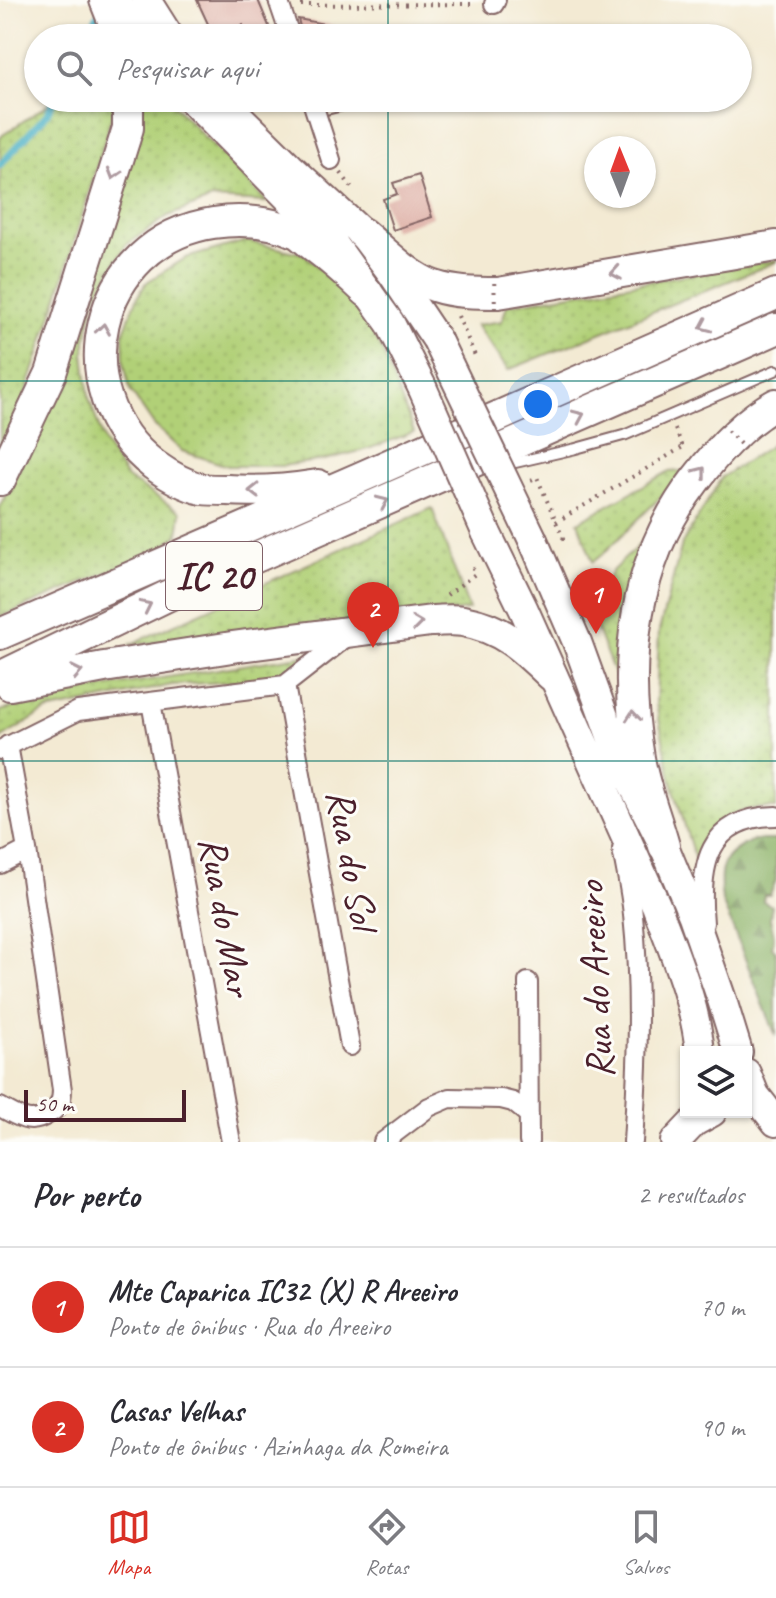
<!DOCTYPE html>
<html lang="pt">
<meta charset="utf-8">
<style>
body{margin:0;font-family:Caveat,sans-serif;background:#f7f7f7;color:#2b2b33}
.controls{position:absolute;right:24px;bottom:24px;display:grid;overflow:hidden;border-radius:0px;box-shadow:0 2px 6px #0004}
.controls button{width:72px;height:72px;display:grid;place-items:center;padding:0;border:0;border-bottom:2px solid #e1e1e2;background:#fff;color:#2b2b33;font:40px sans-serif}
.compass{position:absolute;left:584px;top:136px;width:72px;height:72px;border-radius:50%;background:#fff;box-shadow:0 2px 6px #0004;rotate:359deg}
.scale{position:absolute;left:24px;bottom:20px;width:162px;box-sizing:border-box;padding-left:8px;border:4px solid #4a1f2b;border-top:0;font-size:22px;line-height:28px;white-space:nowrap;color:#4a1f2b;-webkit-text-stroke:6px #fdfcf7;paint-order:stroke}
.you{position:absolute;left:538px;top:404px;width:28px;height:28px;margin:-20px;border:6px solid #fff;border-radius:50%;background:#1a73e8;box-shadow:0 0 0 12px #1a73e833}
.badge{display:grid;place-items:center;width:52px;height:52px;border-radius:50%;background:#d93025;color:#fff;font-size:26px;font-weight:700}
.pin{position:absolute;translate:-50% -66px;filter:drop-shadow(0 2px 4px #0008)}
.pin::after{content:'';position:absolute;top:42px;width:28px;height:24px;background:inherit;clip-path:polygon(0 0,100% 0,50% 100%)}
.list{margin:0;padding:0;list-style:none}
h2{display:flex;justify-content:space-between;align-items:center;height:104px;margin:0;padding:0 32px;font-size:34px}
h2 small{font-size:26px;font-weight:400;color:#7c7c81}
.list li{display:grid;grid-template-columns:52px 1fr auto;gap:24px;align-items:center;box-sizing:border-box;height:120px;padding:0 32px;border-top:2px solid #e1e1e2}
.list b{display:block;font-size:30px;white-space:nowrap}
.list p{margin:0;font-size:26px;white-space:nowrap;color:#7c7c81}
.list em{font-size:26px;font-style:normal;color:#7c7c81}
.icon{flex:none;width:44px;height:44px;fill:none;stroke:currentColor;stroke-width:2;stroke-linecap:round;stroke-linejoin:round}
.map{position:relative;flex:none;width:776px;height:1142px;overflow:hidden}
.search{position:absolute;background:#fff;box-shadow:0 2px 6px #0004;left:24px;right:24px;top:24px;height:88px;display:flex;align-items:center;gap:20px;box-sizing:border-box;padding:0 28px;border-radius:44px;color:#7c7c81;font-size:30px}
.sheet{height:344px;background:#fff}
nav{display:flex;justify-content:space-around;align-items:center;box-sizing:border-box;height:112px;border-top:2px solid #e1e1e2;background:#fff;font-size:22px;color:#7c7c81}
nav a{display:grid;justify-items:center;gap:4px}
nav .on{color:#d93025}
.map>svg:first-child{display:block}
.grass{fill:url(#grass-dots);stroke:#7e7851;stroke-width:2}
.forest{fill:url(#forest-firs);stroke:#6b684a;stroke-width:2}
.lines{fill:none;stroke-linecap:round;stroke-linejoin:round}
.stream{stroke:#46afc5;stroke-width:7}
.building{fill:#dcaaa0}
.service-casing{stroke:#856666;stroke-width:13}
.minor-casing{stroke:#856666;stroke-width:22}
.primary-casing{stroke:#856666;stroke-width:32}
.trunk-casing{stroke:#856666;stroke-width:34}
.path{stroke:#856666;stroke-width:4;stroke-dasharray:2 6;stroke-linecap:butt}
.service{stroke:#fff;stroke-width:9}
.minor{stroke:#fff;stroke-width:18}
.primary{stroke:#fff;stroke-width:28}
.trunk{stroke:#fff;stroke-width:30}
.primary-bridge-casing{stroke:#856666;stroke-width:32;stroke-linecap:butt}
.path-bridge{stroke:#856666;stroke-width:4;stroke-dasharray:2 6;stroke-linecap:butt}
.primary-bridge{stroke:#fff;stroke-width:28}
.oneway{stroke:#ae9aa0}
.grid{fill:none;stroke:#0f766e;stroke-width:2;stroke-opacity:0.55}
.labels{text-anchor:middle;stroke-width:6;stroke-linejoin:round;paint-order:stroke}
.shield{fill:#fdfcf7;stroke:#806168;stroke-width:2}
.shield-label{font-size:38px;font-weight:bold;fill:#4a1f2b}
.street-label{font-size:40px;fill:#4a1f2b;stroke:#fdfcf7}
</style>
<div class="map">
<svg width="776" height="1142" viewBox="0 0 776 1142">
<defs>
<pattern id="grass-dots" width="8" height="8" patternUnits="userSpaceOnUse" patternTransform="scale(2)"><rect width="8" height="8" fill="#b1d077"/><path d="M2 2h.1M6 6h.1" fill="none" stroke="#9ab267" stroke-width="1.8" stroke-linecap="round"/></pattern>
<pattern id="forest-firs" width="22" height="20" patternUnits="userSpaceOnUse" patternTransform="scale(2)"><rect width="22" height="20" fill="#8cb268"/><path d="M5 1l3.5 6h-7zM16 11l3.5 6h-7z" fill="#749056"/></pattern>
</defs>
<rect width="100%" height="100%" fill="#fdfcf7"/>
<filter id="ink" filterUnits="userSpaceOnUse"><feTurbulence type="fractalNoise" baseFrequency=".0125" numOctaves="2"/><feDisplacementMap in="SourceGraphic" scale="16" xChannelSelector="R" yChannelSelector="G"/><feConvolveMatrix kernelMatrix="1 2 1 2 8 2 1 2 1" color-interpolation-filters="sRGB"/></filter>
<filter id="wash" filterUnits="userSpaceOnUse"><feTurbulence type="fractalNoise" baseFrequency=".006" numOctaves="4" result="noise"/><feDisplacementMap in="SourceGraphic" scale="32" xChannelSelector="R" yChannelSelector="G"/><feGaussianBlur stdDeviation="1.8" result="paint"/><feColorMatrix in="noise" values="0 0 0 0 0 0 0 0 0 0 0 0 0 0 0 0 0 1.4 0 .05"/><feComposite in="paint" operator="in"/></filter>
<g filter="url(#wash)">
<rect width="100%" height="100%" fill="#f3ead3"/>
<path class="grass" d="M57,98H117L59,293L11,438L0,454V137Z
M148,98H167L267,202L212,199L168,216L126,245L94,299L84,353L89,398L105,445L127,478L181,512L178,535L156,552L0,617V506L52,402L132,153L144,101Z
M246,241L304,254L359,306L382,351L414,432L368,449L324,460L281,466H228L182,451L154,425L130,390L124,363L123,334L138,296L147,282L186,258Z
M776,260V262L508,370L476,325L502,321L507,305Z
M776,442V808C726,805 722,824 695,860L671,779L656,704L659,631L682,544L722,477Z
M687,471L605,552L593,562L578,522L668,472Z
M432,508L469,610L129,645Z
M648,536L624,698L590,612L612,571Z
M307,655L275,679L172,685L46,711L0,739V711L68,693Z"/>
<path class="forest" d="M754,840H776V880L770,895H764L763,901L772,906C771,910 770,914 770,918C772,930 776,934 772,947L776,951V1036L722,901C718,865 721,855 754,840Z"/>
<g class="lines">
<path class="stream" d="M86,38L100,11
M0,165L47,114L55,98"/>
</g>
<g id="blocks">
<path class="building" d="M197,0H258L274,38H248L243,25L214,37Z
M298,19L335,26L338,38H303Z
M317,98H358L360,107L322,116Z
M419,175L432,217L393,230L383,199L397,194L393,183Z"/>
</g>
</g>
<g filter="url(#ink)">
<use href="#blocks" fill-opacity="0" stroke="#856666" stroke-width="2"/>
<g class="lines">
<g class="service-casing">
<path id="service" d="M500,466L574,449L625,435L776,370"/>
</g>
<g class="minor-casing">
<path id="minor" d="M278,0L291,38
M494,4L496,0
M311,98L331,160
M285,685L350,1046
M151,702L231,1142
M0,750L78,711L285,685L349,635
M622,849C626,871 631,893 633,915C641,991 638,1066 633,1142
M0,864L27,850
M704,923C699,866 707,817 776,816
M528,982L529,1142
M0,1107C19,1117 30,1127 50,1113C59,1108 62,1101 62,1090L27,850L8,745
M383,1142L429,1107L450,1098L501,1099L513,1102L529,1115"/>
</g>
<g class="primary-casing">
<path id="primary" d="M114,0L141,38
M146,0L170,38
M190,98L332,242L390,323L422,387
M220,98L290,167L362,233L392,273L437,340
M486,532L524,610L656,905C674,953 695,1001 700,1052
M533,540L577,642L618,755L664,846L693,916L722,1000L738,1052
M746,1073L755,1095L776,1122
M675,1142L694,1122L712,1112"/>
</g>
<g class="trunk-casing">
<path id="trunk" d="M105,0L120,38
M362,233C384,251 407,276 434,286C455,293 476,293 498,293L776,246
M0,480L51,373L128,128V98
M318,485C287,490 258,492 227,490C219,490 210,490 202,489C185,485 168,475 154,465C60,393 94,241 213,223C240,219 271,221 297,233C302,236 307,241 311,244C331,259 349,275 367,292
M0,634L359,478L776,294
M0,677L167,596L776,329
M10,685L104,667L232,647L431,621C441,621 453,619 463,621C503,628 524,649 552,676
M664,846C656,817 644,788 639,758C622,661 634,559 696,479C718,450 744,421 776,404"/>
</g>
<path class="path" d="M301,5L476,4
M341,173L352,188
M458,316L476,358
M675,429L683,447L686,446
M531,480L537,477L563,538L560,539
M556,522L683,447
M447,595L475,574L471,562"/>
<use href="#service" class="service"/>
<use href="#minor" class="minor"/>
<use href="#primary" class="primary"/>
<use href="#trunk" class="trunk"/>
<g class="primary-bridge-casing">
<path id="primary-bridge" d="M437,340L533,540
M422,387L486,532"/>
</g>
<path class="path-bridge" d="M494,275L495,309
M722,425L745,449"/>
<use href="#primary-bridge" class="primary-bridge"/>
</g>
<defs><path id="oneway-chevron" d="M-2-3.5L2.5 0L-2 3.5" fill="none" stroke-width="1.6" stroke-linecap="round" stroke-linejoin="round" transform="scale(2)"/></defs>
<g class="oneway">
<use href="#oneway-chevron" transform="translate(114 174) rotate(107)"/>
<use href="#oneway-chevron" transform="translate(616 273) rotate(170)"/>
<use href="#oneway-chevron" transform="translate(705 326) rotate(156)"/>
<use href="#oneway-chevron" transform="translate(103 329) rotate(-81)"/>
<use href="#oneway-chevron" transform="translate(579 416) rotate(-24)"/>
<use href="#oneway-chevron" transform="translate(701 472) rotate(-52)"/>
<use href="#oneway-chevron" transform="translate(254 491) rotate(179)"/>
<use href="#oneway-chevron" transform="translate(383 502) rotate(-24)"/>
<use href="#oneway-chevron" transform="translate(146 606) rotate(-26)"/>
<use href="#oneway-chevron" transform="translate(417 623) rotate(-8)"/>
<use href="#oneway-chevron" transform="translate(77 672) rotate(-11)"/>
<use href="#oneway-chevron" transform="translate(633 716) rotate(-96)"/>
</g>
</g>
<path class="grid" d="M388,0V38M388,98V1142M0,381H776M0,761H776"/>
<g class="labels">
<rect class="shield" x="166" y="542" width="96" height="68" rx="6"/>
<g class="shield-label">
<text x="214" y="589">IC 20</text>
</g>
<g class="street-label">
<text transform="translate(353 859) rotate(80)" y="14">Rua do Sol</text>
<text transform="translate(227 916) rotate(80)" y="14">Rua do Mar</text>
<text transform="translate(594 980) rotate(-93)" y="14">Rua do Areeiro</text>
</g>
</g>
</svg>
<div class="controls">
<button><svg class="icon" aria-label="layers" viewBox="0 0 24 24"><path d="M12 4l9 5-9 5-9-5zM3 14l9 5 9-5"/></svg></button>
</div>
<svg class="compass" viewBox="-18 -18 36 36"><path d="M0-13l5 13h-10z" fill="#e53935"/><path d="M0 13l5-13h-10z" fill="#7c7c81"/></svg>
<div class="scale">50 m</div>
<div class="you"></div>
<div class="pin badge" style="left:596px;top:634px">1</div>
<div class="pin badge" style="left:373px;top:648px">2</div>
<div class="search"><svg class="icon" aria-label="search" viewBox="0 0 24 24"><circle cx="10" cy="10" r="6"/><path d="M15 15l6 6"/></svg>Pesquisar aqui</div>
</div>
<section class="sheet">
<h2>Por perto<small>2 resultados</small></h2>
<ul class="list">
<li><span class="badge">1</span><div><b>Mte Caparica IC32 (X) R Areeiro</b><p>Ponto de ônibus · Rua do Areeiro</p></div><em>70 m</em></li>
<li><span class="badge">2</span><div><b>Casas Velhas</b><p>Ponto de ônibus · Azinhaga da Romeira</p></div><em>90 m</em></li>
</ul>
</section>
<nav>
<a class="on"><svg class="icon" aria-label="map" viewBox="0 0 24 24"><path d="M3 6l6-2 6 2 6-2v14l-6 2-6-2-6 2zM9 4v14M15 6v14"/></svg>Mapa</a>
<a><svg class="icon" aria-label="directions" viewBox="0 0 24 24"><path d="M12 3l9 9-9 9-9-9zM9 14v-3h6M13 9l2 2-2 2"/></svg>Rotas</a>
<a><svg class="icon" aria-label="saved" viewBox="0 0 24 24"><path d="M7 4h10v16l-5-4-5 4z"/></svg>Salvos</a>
</nav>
